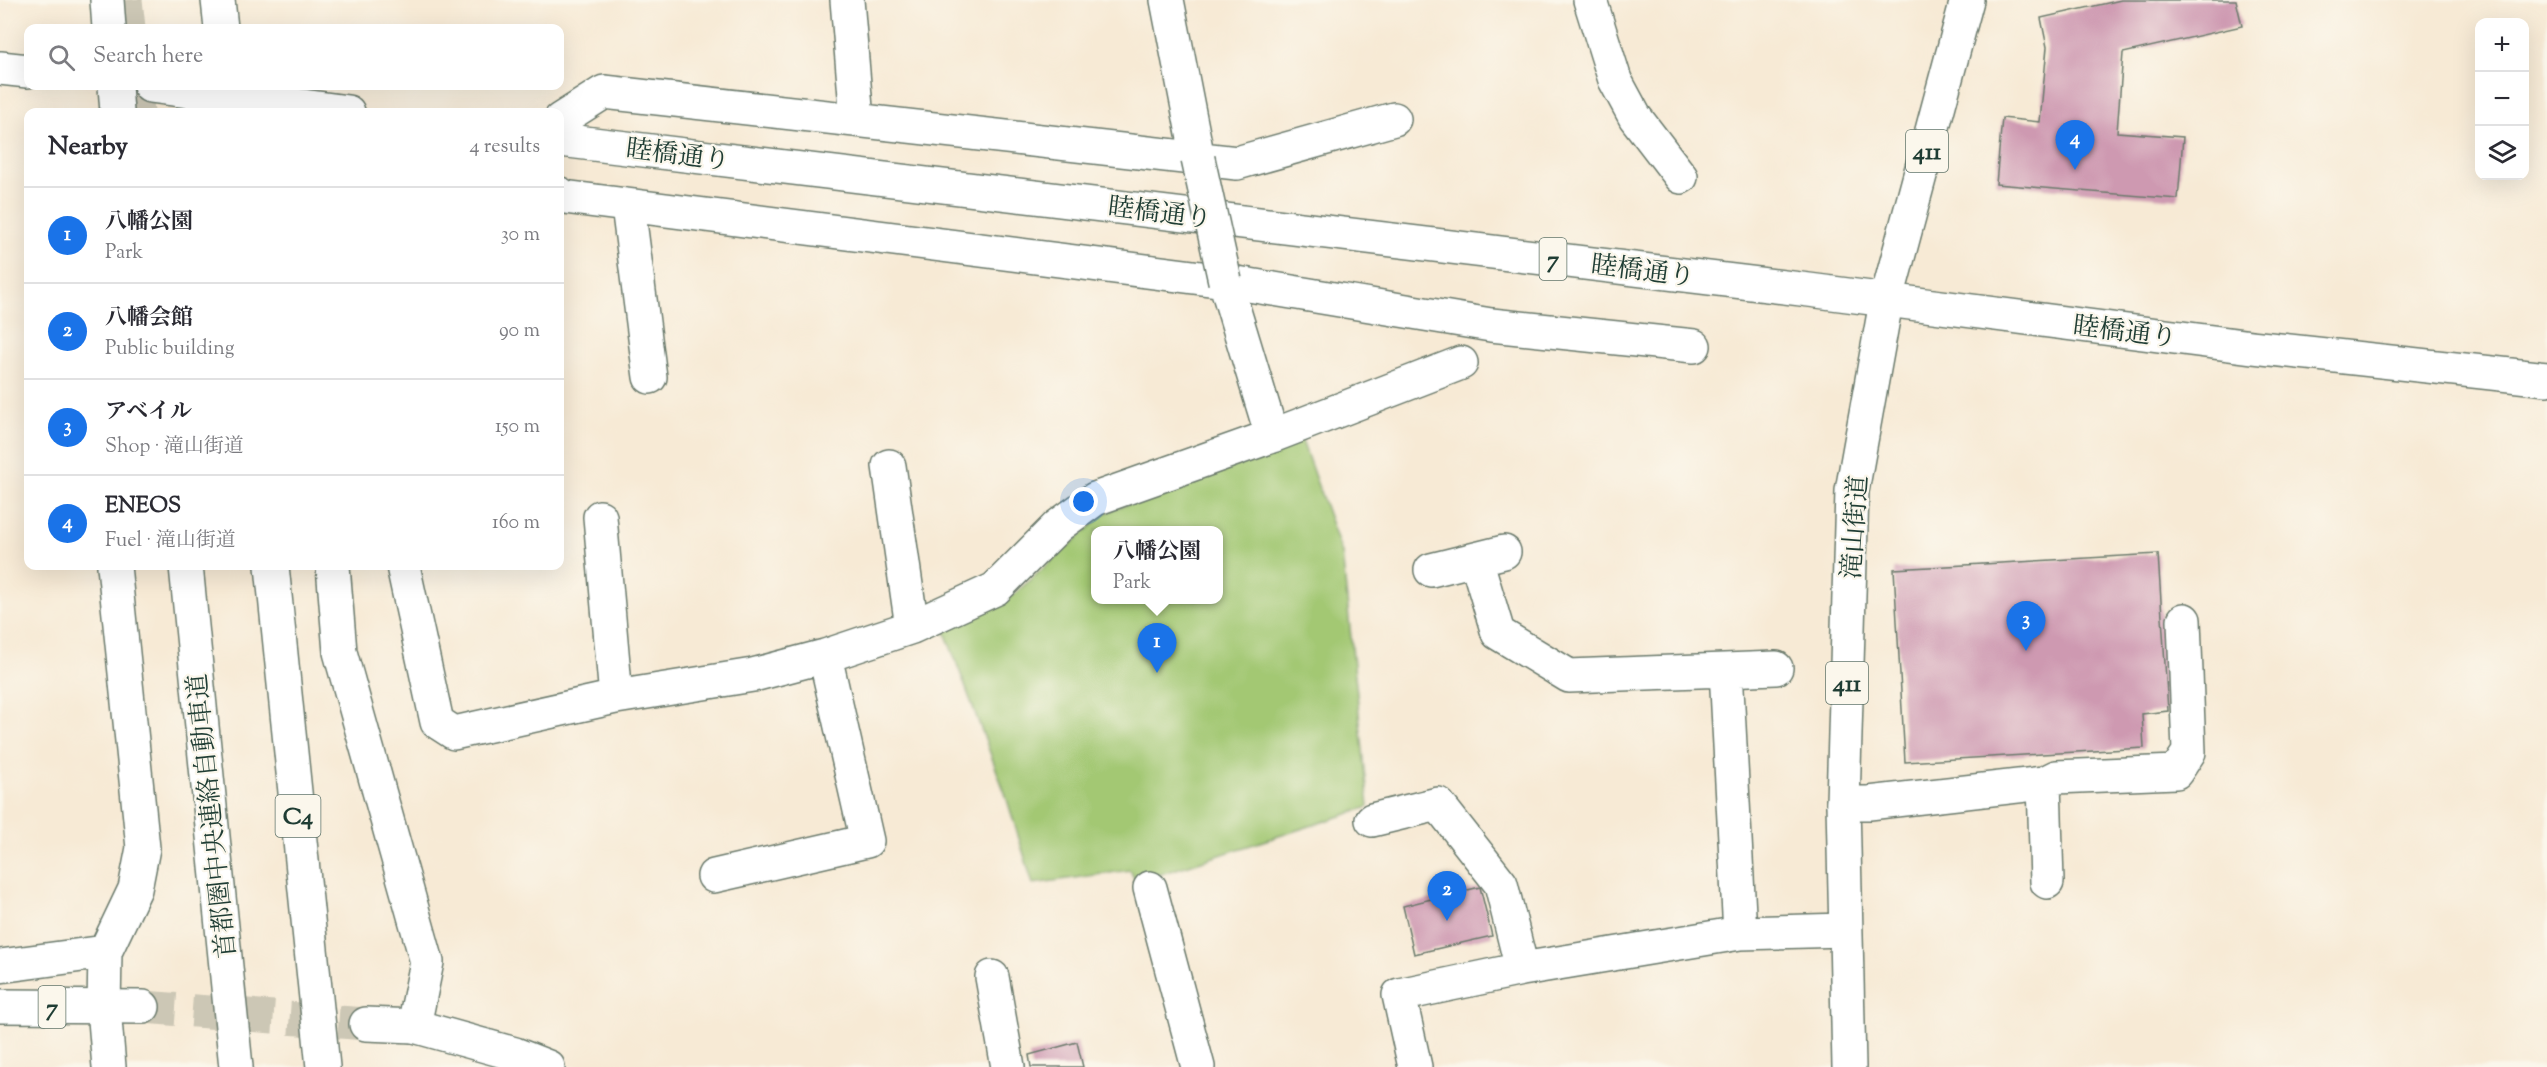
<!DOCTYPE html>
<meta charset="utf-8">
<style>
body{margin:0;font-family:"Sorts Mill Goudy","Noto Serif JP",serif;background:#f2f2f3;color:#2b2b33}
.controls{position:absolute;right:18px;top:18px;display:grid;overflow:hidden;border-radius:12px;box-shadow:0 6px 24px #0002}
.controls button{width:54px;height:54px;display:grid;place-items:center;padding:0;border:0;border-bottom:2px solid #e1e1e2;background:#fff;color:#2b2b33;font:30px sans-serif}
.you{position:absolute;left:1084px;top:502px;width:21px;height:21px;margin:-15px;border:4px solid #fff;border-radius:50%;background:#1a73e8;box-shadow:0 0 0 9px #1a73e833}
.badge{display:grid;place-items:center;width:39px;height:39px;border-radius:50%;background:#1a73e8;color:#fff;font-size:20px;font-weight:700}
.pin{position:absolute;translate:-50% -50px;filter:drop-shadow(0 2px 3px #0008)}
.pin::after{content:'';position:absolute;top:32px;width:21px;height:18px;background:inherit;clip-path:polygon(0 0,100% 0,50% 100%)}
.popup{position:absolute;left:1091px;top:526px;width:132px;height:78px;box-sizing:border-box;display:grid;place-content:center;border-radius:12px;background:#fff;filter:drop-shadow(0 2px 4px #0005);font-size:20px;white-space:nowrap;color:#7c7c81}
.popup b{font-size:22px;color:#2b2b33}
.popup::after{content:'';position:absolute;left:50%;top:100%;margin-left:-12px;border:12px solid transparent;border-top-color:#fff}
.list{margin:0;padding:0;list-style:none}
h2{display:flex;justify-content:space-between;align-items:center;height:78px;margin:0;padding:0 24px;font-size:26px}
h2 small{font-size:20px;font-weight:400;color:#7c7c81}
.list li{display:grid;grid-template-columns:39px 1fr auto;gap:18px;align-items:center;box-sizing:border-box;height:96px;padding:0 24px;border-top:2px solid #e1e1e2}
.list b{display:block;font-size:22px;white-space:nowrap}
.list p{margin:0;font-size:20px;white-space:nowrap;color:#7c7c81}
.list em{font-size:20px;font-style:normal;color:#7c7c81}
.icon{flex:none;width:33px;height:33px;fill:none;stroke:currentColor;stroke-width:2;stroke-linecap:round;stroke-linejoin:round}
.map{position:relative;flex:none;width:2547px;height:1067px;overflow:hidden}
.search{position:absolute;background:#fff;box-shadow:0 6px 24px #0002;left:24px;top:24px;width:540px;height:66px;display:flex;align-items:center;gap:15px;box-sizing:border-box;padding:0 21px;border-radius:12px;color:#7c7c81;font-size:22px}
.panel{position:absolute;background:#fff;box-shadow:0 6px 24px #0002;left:24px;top:108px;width:540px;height:462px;border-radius:12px}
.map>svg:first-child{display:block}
.green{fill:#a3c873;stroke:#618254;stroke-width:1.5;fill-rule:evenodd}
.building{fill:#ce99b1}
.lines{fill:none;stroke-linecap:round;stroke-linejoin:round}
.major-tunnel{stroke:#ccc7b5;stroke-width:33;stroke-dasharray:33 16;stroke-linecap:butt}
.highway-tunnel{stroke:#ccc7b5;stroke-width:33;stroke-dasharray:33 16;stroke-linecap:butt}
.minor-casing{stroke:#6b7a6c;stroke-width:36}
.major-casing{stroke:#6b7a6c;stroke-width:36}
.highway-casing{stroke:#6b7a6c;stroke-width:36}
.minor{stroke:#fff;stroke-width:33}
.major{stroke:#fff;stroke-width:33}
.highway{stroke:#fff;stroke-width:33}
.minor-bridge-casing{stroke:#6b7a6c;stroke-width:36;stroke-linecap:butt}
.minor-bridge{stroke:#fff;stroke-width:33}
.labels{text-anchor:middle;stroke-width:4.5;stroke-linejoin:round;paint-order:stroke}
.shield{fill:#fbf7ec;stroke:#61756b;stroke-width:1.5}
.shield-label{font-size:24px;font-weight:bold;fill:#1f3d34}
.street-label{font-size:26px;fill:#1f3d34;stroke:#fbf7ec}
</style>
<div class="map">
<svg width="2547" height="1067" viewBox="0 0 2547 1067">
<rect width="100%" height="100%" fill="#fbf7ec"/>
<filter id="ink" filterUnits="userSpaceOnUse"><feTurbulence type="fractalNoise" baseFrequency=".0167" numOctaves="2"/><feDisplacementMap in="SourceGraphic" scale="12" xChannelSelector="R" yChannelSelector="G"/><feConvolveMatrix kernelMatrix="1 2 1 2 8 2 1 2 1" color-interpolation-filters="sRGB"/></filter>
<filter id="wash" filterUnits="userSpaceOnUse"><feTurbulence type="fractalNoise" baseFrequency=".008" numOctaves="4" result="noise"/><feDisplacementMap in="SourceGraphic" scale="24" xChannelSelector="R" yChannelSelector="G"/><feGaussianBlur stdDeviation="1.35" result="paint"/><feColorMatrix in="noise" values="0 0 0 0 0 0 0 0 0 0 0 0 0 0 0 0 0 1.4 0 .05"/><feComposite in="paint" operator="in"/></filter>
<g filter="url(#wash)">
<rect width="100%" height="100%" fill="#f7ead5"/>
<path class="green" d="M1301,438L1342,553L1369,807L1136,882L1130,870L1033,884L1005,793L944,629L1013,595L1107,512ZM1096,530H1218V600H1096Z"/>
<g id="blocks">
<path class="building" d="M2121,0H2236L2242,26L2123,53L2117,132L2183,137L2178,199L1996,184L2002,118L2040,122L2047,47L2041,18Z
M2158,554L2168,711L2142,714L2144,748L1905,762L1894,569Z
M1480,887L1492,936L1414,954L1403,906Z
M1077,1042L1083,1067H1031L1029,1055Z"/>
</g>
</g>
<g filter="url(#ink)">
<use href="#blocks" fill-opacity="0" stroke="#6b7a6c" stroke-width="1.5"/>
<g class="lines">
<path class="major-tunnel" d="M143,1007L366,1024"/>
<path class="highway-tunnel" d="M126,0L129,28
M135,86L138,112"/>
<g class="minor-casing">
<path id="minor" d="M107,0L109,28
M218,0L221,28
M847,0L857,120
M1167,0L1198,159
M1590,0L1615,80L1635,117L1681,177
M115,86L117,112
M560,120L604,92L1237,163L1394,119
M560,194L564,197L1225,281L1491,325L1694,346
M628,206L650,377
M1272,436L1461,363
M889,466L912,627
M600,517L616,697
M1476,559L1498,633L1569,676L1776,668
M333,566L340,652L427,962L414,1026
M403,566L437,722L454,733L616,697L753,675L825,656L912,627L995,589L1058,526L1095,499L1272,436L1225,281
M1431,570L1504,552
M1726,670L1740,933
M2044,783L2047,882
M1843,803H1869L2044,783L2056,777L2176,772L2189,752L2184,620
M1372,820L1438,804L1501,884L1522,969
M714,876L867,841L825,656
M1150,888L1198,1067
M0,966L105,952
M992,977L1008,1067
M109,1067L104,1008L105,952L135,889L143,848L114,566
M1415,1067L1399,995L1522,969L1740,933L1845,930"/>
</g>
<g class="major-casing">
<path id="major" d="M0,68L28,71
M150,86L348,112
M560,140L1809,290L2252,347L2547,379
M0,1006L143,1007
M366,1024L414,1026L515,1054L548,1067"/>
</g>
<g class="highway-casing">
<path id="highway" d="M186,566L236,1067
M272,566L323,1067
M1849,1067L1843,803L1852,491L1886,302L1967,0"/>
</g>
<use href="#minor" class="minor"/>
<use href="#major" class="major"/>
<use href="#highway" class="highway"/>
<g class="minor-bridge-casing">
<path id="minor-bridge" d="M1198,159L1225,281"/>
</g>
<use href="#minor-bridge" class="minor-bridge"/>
</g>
</g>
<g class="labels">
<g class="shield">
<rect x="1906" y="130" width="42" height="42" rx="4.5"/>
<rect x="1539.5" y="238" width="27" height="42" rx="4.5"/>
<rect x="1826" y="662" width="42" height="42" rx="4.5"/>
<rect x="275.5" y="795" width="45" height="42" rx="4.5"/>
<rect x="38.5" y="986" width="27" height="42" rx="4.5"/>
</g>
<g class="shield-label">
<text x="1927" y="159">411</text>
<text x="1553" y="267">7</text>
<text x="1847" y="691">411</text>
<text x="298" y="824">C4</text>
<text x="52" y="1015">7</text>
</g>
<g class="street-label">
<text transform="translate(678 154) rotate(7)" y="9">睦橋通り</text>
<text transform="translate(1160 212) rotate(7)" y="9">睦橋通り</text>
<text transform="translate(1643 270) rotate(7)" y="9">睦橋通り</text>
<text transform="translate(2125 331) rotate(7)" y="9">睦橋通り</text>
<text transform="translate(1854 527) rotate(-86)" y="9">滝山街道</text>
<text transform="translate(211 816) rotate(-96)" y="9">首都圏中央連絡自動車道</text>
</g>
</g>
</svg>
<div class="controls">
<button>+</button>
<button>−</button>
<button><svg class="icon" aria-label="layers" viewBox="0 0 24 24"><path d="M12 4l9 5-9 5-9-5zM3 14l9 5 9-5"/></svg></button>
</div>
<div class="you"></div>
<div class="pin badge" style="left:1157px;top:673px">1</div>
<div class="popup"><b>八幡公園</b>Park</div>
<div class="pin badge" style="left:1447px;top:921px">2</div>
<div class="pin badge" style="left:2026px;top:651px">3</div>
<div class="pin badge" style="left:2075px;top:170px">4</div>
<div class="search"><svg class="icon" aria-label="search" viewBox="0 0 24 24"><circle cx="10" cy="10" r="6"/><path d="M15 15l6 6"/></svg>Search here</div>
<section class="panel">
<h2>Nearby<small>4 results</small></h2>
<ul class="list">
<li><span class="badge">1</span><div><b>八幡公園</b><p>Park</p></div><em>30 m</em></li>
<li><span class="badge">2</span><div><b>八幡会館</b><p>Public building</p></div><em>90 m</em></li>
<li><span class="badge">3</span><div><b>アベイル</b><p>Shop · 滝山街道</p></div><em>150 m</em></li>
<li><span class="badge">4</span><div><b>ENEOS</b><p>Fuel · 滝山街道</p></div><em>160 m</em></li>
</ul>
</section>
</div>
